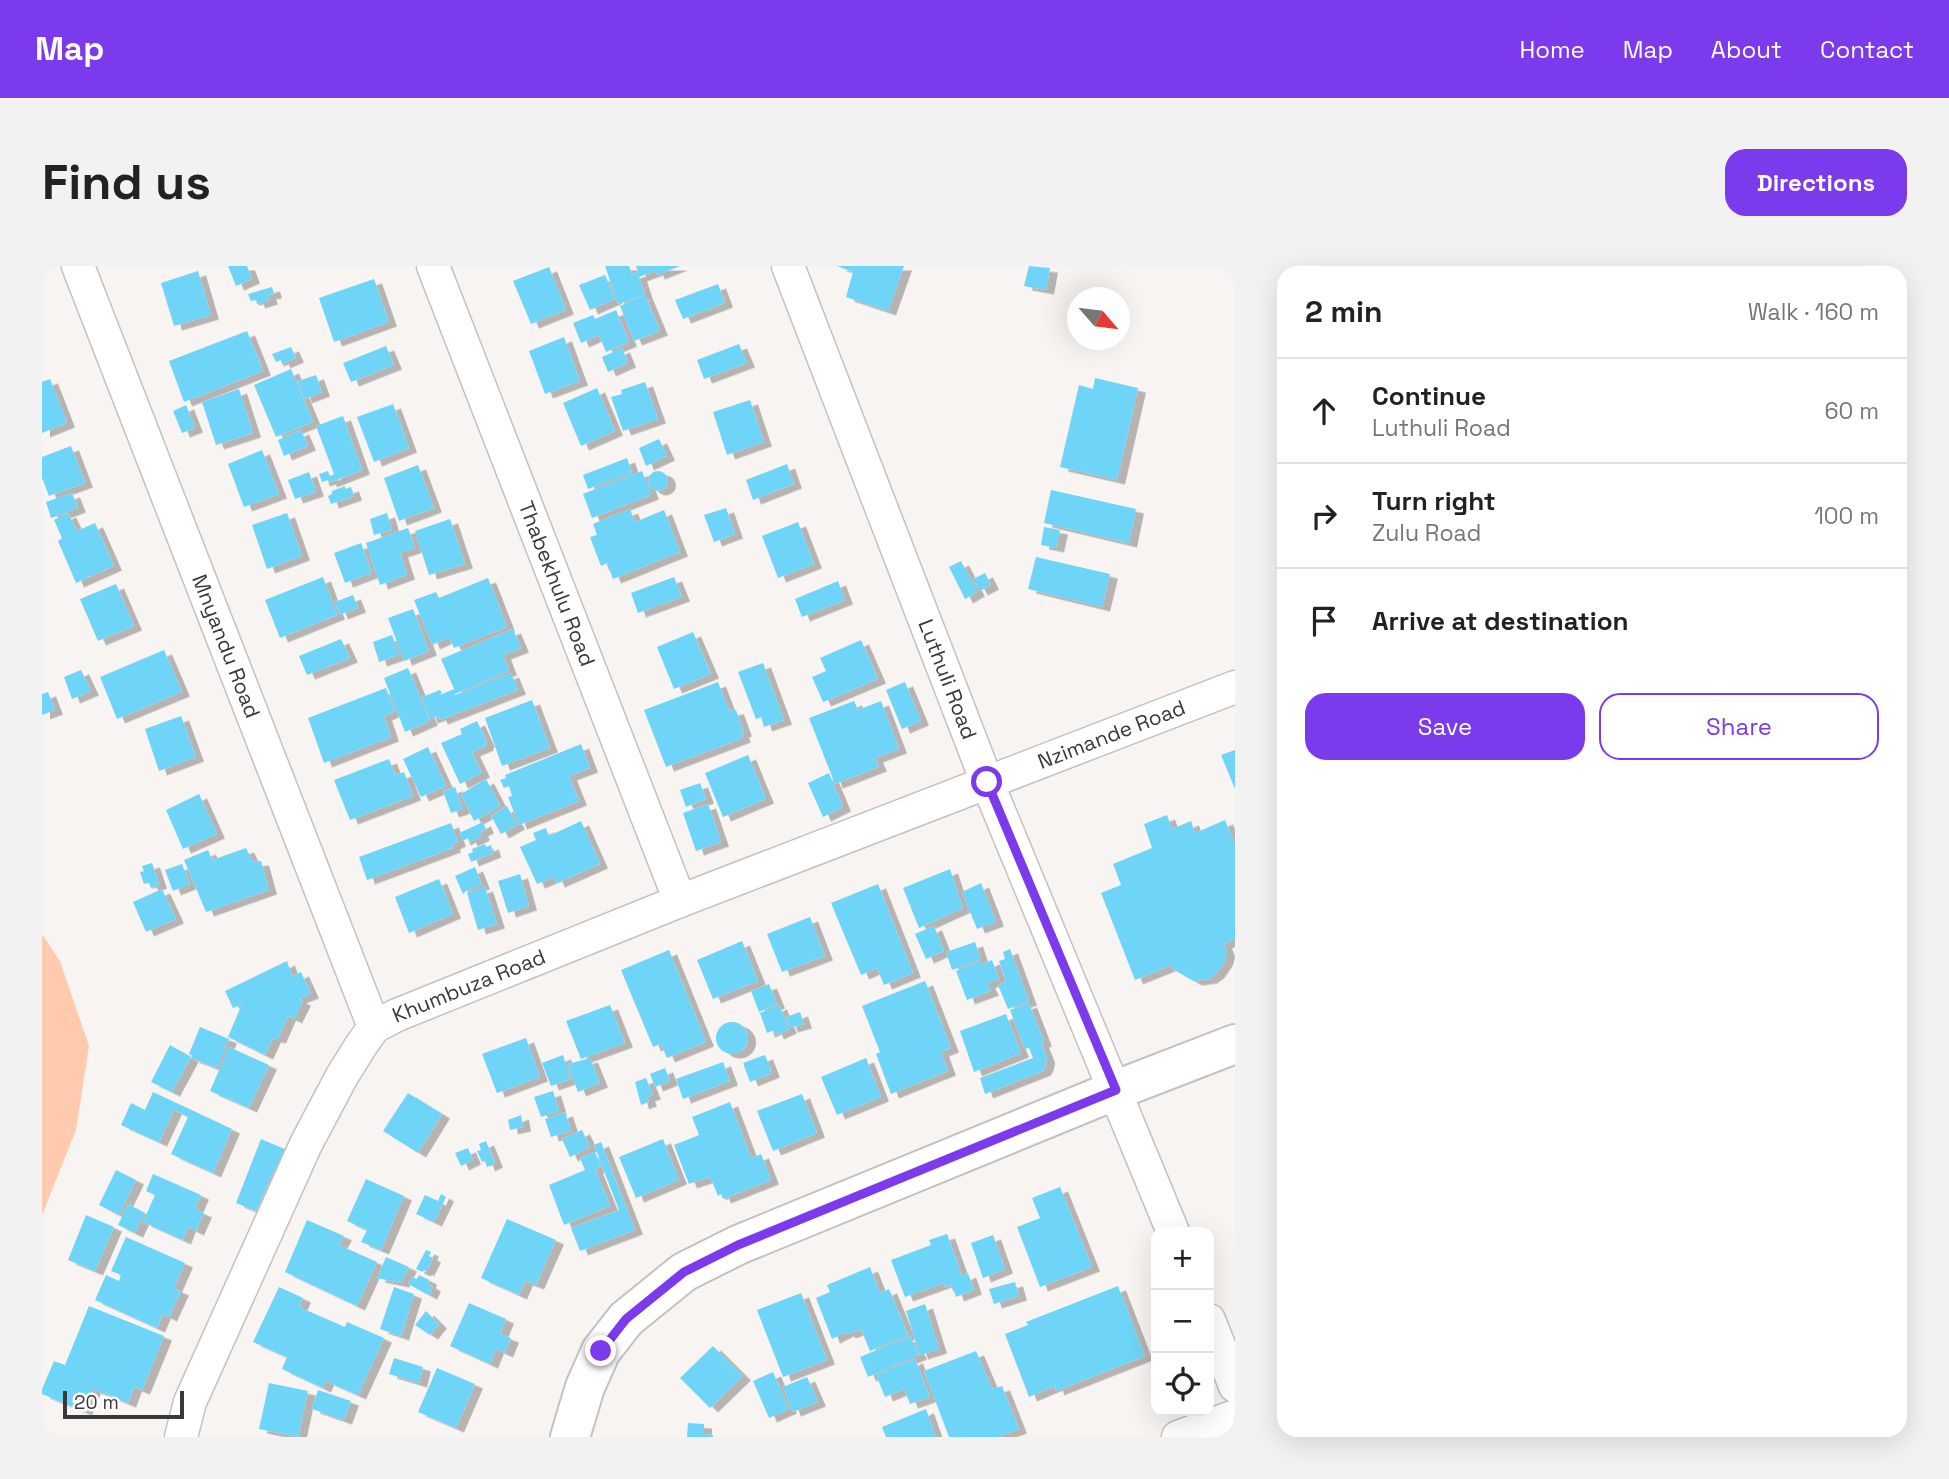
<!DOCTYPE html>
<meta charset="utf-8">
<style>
body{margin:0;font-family:"Space Grotesk",sans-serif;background:#f2f2f2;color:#222}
.controls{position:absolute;right:21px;bottom:21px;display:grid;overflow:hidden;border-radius:14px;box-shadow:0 7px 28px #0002}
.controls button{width:63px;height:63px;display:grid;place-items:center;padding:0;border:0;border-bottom:2px solid #e0e0e0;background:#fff;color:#222;font:35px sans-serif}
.compass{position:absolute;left:1025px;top:21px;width:63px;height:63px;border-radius:50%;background:#fff;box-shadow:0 7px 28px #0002;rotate:118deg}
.scale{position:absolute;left:21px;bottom:18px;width:121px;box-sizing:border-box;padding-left:7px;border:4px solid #3a3938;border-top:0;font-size:19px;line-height:24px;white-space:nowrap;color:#3a3938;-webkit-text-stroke:5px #fff;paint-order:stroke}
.stop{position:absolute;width:21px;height:21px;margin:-16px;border:5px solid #7c3aed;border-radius:50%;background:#fff}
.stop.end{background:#7c3aed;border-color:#fff;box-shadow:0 2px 7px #0008}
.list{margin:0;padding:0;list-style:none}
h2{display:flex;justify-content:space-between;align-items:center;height:91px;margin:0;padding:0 28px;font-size:30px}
h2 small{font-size:23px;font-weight:400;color:#767676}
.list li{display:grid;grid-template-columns:46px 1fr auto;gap:21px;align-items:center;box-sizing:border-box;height:105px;padding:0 28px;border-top:2px solid #e0e0e0}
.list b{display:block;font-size:26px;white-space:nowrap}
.list p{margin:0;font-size:23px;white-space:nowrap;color:#767676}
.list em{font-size:23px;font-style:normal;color:#767676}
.actions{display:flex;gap:14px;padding:21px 28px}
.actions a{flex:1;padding:16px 0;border:2px solid #7c3aed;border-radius:21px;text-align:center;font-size:24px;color:#7c3aed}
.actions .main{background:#7c3aed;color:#fff}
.icon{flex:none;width:38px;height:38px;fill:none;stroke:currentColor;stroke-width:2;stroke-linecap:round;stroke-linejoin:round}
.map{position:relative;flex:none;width:1193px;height:1171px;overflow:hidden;border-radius:21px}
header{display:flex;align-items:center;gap:42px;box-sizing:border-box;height:98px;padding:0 35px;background:#7c3aed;color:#fff}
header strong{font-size:33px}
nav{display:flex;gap:38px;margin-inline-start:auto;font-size:24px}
.intro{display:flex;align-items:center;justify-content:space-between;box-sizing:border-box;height:168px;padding:0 42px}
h1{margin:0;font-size:49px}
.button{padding:18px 32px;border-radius:21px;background:#7c3aed;color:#fff;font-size:24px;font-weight:700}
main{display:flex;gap:42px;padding:0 42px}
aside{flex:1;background:#fff;border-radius:21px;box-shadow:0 7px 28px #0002}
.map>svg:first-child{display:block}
.green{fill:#ffcaad}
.building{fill:#6ed5f8;filter:url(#shadow)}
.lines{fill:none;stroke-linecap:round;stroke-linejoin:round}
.minor-casing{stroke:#c5c1bf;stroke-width:35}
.tertiary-casing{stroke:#c5c1bf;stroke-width:42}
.minor{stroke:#fff;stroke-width:32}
.tertiary{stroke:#fff;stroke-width:38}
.route{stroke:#7c3aed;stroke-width:9}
.labels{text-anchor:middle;stroke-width:7;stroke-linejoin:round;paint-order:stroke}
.street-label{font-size:21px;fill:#3a3938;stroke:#fff}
</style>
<header>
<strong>Map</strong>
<nav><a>Home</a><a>Map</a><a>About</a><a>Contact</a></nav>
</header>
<div class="intro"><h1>Find us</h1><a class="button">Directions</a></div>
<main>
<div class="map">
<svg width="1193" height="1171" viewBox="0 0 1193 1171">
<defs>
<filter id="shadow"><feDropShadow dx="8" dy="4.5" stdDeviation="0" flood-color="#0004"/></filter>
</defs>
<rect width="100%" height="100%" fill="#f8f4f2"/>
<path class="green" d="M0,668L18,695L47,780L34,864L0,949Z"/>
<path class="building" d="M186,0H205L210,13L194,20Z
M563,0H587L590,8L596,6L594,0H638L615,9L613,5L597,11L603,29L576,38Z
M795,0H862L846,45L804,31L811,6Z
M987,0L1008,2L1004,24L982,20Z
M507,1L524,44L489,58L471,15Z
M156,5L169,49L132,60L119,17Z
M563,9L573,33L548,44L537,19Z
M332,13L347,56L292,76L277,32Z
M676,18L683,37L641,53L633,34Z
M230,21L232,28L226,29L228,34L215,38L214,34L209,35L206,28Z
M603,29L618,65L592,75L578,40Z
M574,44L587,76L564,86L557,69L539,77L531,57L551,49L553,53Z
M205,65L221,105L142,136L127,95Z
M522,71L538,115L503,128L487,85Z
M697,78L705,97L662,113L655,94Z
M344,80L352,99L309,116L301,97Z
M249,81L254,92L240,98L239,94L234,96L230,88Z
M580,82L586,97L566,106L560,91Z
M249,103L271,156L234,171L212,119Z
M274,109L280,126L262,133L256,115Z
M1053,112L1096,122L1075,214L1018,201L1037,119L1051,123Z
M8,113L25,157L0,167V116Z
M603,116L616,153L581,165L569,131L580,128L579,124Z
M555,122L573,165L539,180L521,137Z
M197,123L211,167L174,179L160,136Z
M708,134L722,176L685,189L671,146Z
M351,138L367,182L332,196L315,151Z
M144,139L153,162L140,167L131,145Z
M301,150L320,204L287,217L286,214L280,216L277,208L286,205L288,210L292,208L274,160Z
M259,164L266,180L242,190L236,174Z
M617,173L625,190L604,200L597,182Z
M29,180L43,217L7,230L0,212V191Z
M220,184L237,228L202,241L186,198Z
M585,192L590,207L546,223L541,209Z
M745,198L752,218L711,234L704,214Z
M376,199L392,242L357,255L342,212Z
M606 215a10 10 0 1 1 20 0a10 10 0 1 1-20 0Z
M600,205L609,229L550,252L541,228Z
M267,206L274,226L253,233L246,214Z
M303,220V223L309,221L312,230L289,238L286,230L290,228V225Z
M1009,224L1094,243L1087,277L1002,257Z
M30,227L36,242L9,252L4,236Z
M684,242L693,268L672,276L662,249Z
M588,243L593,256L622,244L638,286L571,313L565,297L559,300L548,271L555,269L551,258Z
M26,247L35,265L53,257L72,300L34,317L16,275L20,272L12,254Z
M245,247L260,290L225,303L210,259Z
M345,247L350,264L332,269L328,253Z
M408,253L423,298L387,309L373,265Z
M756,256L772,298L736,312L720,270Z
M1002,261L1018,264L1014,282L999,279Z
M366,262L373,282L358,287L365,309L338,319L324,277Z
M319,277L330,307L303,317L292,287Z
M994,291L1068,308L1060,341L986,323Z
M919,295L935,326L923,333L907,301Z
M943,307L949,319L938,325L931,313Z
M281,311L295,349L238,372L223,334Z
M632,311L640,331L596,347L589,327Z
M446,312L465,361L412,382L407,371L390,379L372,334L394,326L397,332Z
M796,315L803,334L760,351L753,333Z
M74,318L92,360L56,375L38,333Z
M311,329L316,342L298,349L293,336Z
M371,343L387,385L362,395L346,352Z
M471,363L479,382L461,389L467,405L413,428V429L469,407L476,424L398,454L396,450L388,453L380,431L398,424L400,427L398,429L412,423L399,393Z
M651,366L669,408L632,423L615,381Z
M350,369L357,389L337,396L331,376Z
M299,373L308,392L265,409L257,390Z
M819,374L836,413L781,436L770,411L784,405L778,392Z
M122,384L140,426L75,453L58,411Z
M721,397L742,454L722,461L719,451L714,453L696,406Z
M366,402L388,455L363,466L342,412Z
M39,404L49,425L30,433L22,411Z
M676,416L687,445L694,444L702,466L699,467L701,472L624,501L602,444Z
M863,416L879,455L860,463L844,424Z
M344,422L353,445L342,450L349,471L282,497L266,452Z
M6,426L13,444L0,449V428Z
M490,434L508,482L460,500L443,452Z
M812,435L816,444L839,435L857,483L833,492L837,501L793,518L767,452Z
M139,450L154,491L117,505L103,463Z
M435,455L445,477L443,478L444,480L430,486L440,507L418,518L399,477L420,468L418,463Z
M539,478L548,502L527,510L537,535L477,559L466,531L470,530L467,520L462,522L458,514L464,512L463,509Z
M386,481L404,520L379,531L361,493Z
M1193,484V523L1179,489Z
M706,489L724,533L681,551L663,507Z
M347,493L353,509L362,506L371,530L308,554L292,514Z
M787,507L801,541L781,551L766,517Z
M444,513L458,540L432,555L419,528Z
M658,517L664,533L644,541L638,524Z
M413,521L421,543L409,547L401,525Z
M157,528L175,568L141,583L124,544Z
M666,538L679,576L654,585L641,547Z
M465,540L475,559L459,568L449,550Z
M1125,549L1130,563L1149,555L1153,567L1183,554L1193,579V673L1182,678L1185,686L1183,695L1174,708L1167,713L1152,715L1132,704L1130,699L1093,714L1059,627L1079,619L1071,598L1110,582L1102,558Z
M539,555L558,598L515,617L512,611L495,618L478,581L494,574L491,567L504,562L507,570Z
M441,556L444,563L438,566L440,570L428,576L426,572L421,575L417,567Z
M409,557L416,576L410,579L411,582L325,614L317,591Z
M443,578L444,581L449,579L451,587L429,596L426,588L431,586L430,583Z
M204,582L211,596L219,595L227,624L164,646L142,594L166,584L170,594Z
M110,597L117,618L109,622L107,617L102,618L98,606L102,605L100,600Z
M140,598L148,618L131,625L123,604Z
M433,601L440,619L424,625L421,628L413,610Z
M908,603L921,642L877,662L861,622Z
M478,608L487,640L466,647L456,615Z
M397,613L411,648L367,667L353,631Z
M939,617L954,656L935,663L920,626Z
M836,618L871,707L842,719L835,702L819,709L789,637Z
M443,621L455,658L436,664L425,627Z
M120,623L134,653L104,666L91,636Z
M768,651L783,690L740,706L725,668Z
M892,660L902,685L884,693L873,668Z
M700,675L716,715L671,733L655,694Z
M933,676L939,694L910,704L904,686Z
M968,683L987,735L966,743L956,719L964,716L957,695L963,693L961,686Z
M627,684L664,776L625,792L619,778L611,781L579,704Z
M950,694L957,713L945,718L949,725L925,734L914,705L938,696V699Z
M245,695L250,710L259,706L269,728L256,733L261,735L252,753L246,750L236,773L231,772L223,789L186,771L200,738L191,742L183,725Z
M883,715L909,782L899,786L906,805L849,828L834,788L838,786L820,740Z
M727,718L735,738L717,746L709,725Z
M987,737L1002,776L999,777L1005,792L1004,799L1001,805L943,828L938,812L991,792L987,782L983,783L968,744Z
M568,739L583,777L539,793L524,755Z
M737,739L747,763L734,769L732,764L725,767L718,747Z
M758,746L762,758L748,762L744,751Z
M964,748L979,787L932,806L918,765Z
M674 772a16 16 0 1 1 32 0a16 16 0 1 1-32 0Z
M158,761L187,773L175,802L149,792L150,790L147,788Z
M484,772L498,811L455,827L440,788Z
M128,779L149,791L130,826L109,816Z
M187,781L227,799L207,842L168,825Z
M521,789L529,813L509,820L500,797Z
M723,789L730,807L708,816L701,797Z
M548,792L558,817L536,826L526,798Z
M824,792L839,831L795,849L779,811Z
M681,796L688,815L641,833L634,813Z
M623,802L628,815L613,821L608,808Z
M604,812L611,829L605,831L607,836L599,839L593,816Z
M511,825L517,845L499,851L492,831Z
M111,826L190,863L171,907L129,888L146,851L132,844L117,876L79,859L89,837L103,844Z
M366,827L400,848L376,887L341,865Z
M760,828L775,867L731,885L715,845Z
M688,836L709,892L719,888L729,914L681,933L679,928L676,930L667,908L668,911L647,918L632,879L657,869L650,851Z
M523,846L529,865L509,871L503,853Z
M479,849L481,861L468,864L466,854Z
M540,864L548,881L528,891L520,873Z
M219,873L245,884L234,908L231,906L214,945L194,937Z
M621,873L637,914L594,932L577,891Z
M444,875L453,897L445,901L443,895L440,896L435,885L439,884L437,878Z
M559,876L593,964L538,985L529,962L577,944L552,879Z
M426,882L431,894L419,900L413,887Z
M553,886L559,900L553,903L568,940L522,959L507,919L543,904L538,892Z
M74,904L94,914L77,949L57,939Z
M111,908L159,929L153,943L162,947L154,965L146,961L141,974L101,956L113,929L104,925Z
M324,913L362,930L339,984L319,976L325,964L305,955Z
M1018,921L1050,1001L998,1021L975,961L998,952L990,932Z
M399,928L404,931L392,956L374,948L383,929L396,935Z
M86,938L103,947L93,967L76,959Z
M44,949L72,961L53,1005L26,994Z
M465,953L514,974L494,1019L483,1015L477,1029L439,1012Z
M265,954L302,970L297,979L335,996L315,1040L243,1006Z
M905,968L920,1010L926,1007L932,1024L914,1031L910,1019L903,1021L902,1017L863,1031L849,994L889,979L887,974Z
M951,969L963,1003L941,1012L929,977Z
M84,971L143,997L132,1022L139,1025L127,1051L121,1048L115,1062L53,1034L64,1009L77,1015L79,1009L69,1005Z
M384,984L389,986L387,990L391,992L384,1006L382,1004L381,1006L374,1003Z
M344,991L367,1001L359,1017L335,1012Z
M828,1001L838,1027L847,1023L866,1069L828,1085L819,1063L806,1068L804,1066L790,1073L774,1032L788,1026L785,1019Z
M377,1009L387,1014L386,1018L391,1021L387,1029L366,1018L370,1011L375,1013Z
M973,1016L977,1030L952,1038L947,1023Z
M1076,1020L1103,1090L1014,1125L1013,1120L987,1131L963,1068L986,1059L984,1056Z
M237,1021L261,1032L257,1041L303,1061L305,1056L342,1072L316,1129L284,1115L281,1122L240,1103L245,1091L211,1076Z
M352,1021L372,1028L359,1070L338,1063Z
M759,1027L785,1094L741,1111L715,1044Z
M427,1037L464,1053L458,1068L469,1072L463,1087L454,1083L448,1098L408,1080Z
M883,1038L897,1083L878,1089L864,1045Z
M47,1040L122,1070L100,1124L92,1121L86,1137L51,1123L42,1145L0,1128V1123L12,1095L23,1099Z
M384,1045L397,1058L388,1069L373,1059Z
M868,1070L877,1089L826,1111L818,1091Z
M671,1080L701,1110L668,1142L638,1112Z
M934,1085L950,1123L960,1120L977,1163L956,1171H907L882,1105Z
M352,1092L381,1101L377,1117L347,1108Z
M873,1093L888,1131L868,1138L862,1123L843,1131L834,1109Z
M395,1102L433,1118L414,1162L376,1146Z
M731,1106L747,1143L727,1152L711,1115Z
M765,1111L776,1136L751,1146L741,1121Z
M227,1117L266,1125L256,1171L217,1163Z
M276,1124L309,1135L302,1154L270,1143Z
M884,1143L894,1171H844L840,1161Z
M646,1157L662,1158V1168L671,1169V1171H645Z"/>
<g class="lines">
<g class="minor-casing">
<g id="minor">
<path id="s1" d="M36,0L332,761"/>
<path id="s2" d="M391,0L638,635"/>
<path id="s3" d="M746,0L945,516L1131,966"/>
<path d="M1167,1054L1193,1120"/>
<path id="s4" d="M139,1171L148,1136L264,878L300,810L318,781L332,761L355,749L638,635L1193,421"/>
<path d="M1136,1171L1193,1150"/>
</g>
</g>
<g class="tertiary-casing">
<path id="tertiary" d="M528,1171L543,1121L559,1085L584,1053L642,1006L696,979L1074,824L1193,778"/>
</g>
<use href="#minor" class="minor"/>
<use href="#tertiary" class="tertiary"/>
</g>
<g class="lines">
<path class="route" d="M559,1085L584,1053L642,1006L696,979L1074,824L945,516"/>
</g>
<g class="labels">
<g class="street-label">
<text dy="7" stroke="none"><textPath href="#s2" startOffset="341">Thabekhulu Road</textPath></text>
<text dy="7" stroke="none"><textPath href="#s1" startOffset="408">Mnyandu Road</textPath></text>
<text dy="7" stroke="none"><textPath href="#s3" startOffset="443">Luthuli Road</textPath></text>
<text dy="7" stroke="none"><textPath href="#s4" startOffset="1248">Nzimande Road</textPath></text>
<text dy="7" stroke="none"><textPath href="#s4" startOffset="558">Khumbuza Road</textPath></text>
</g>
</g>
</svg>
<div class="controls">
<button>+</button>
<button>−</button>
<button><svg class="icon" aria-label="locate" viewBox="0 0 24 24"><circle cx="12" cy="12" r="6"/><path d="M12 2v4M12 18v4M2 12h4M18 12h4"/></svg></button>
</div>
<svg class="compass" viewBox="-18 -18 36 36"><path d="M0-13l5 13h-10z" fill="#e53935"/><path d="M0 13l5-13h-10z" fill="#767676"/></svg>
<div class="scale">20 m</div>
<div class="stop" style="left:945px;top:516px"></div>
<div class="stop end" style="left:559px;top:1085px"></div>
</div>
<aside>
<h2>2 min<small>Walk · 160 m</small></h2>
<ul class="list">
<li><svg class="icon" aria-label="ahead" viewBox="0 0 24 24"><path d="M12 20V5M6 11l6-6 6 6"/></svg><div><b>Continue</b><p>Luthuli Road</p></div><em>60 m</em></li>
<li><svg class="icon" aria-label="right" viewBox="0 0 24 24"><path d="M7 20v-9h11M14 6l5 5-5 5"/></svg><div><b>Turn right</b><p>Zulu Road</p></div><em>100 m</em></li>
<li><svg class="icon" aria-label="arrive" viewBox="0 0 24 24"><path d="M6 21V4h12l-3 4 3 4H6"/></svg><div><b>Arrive at destination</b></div></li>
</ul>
<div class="actions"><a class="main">Save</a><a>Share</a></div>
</aside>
</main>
